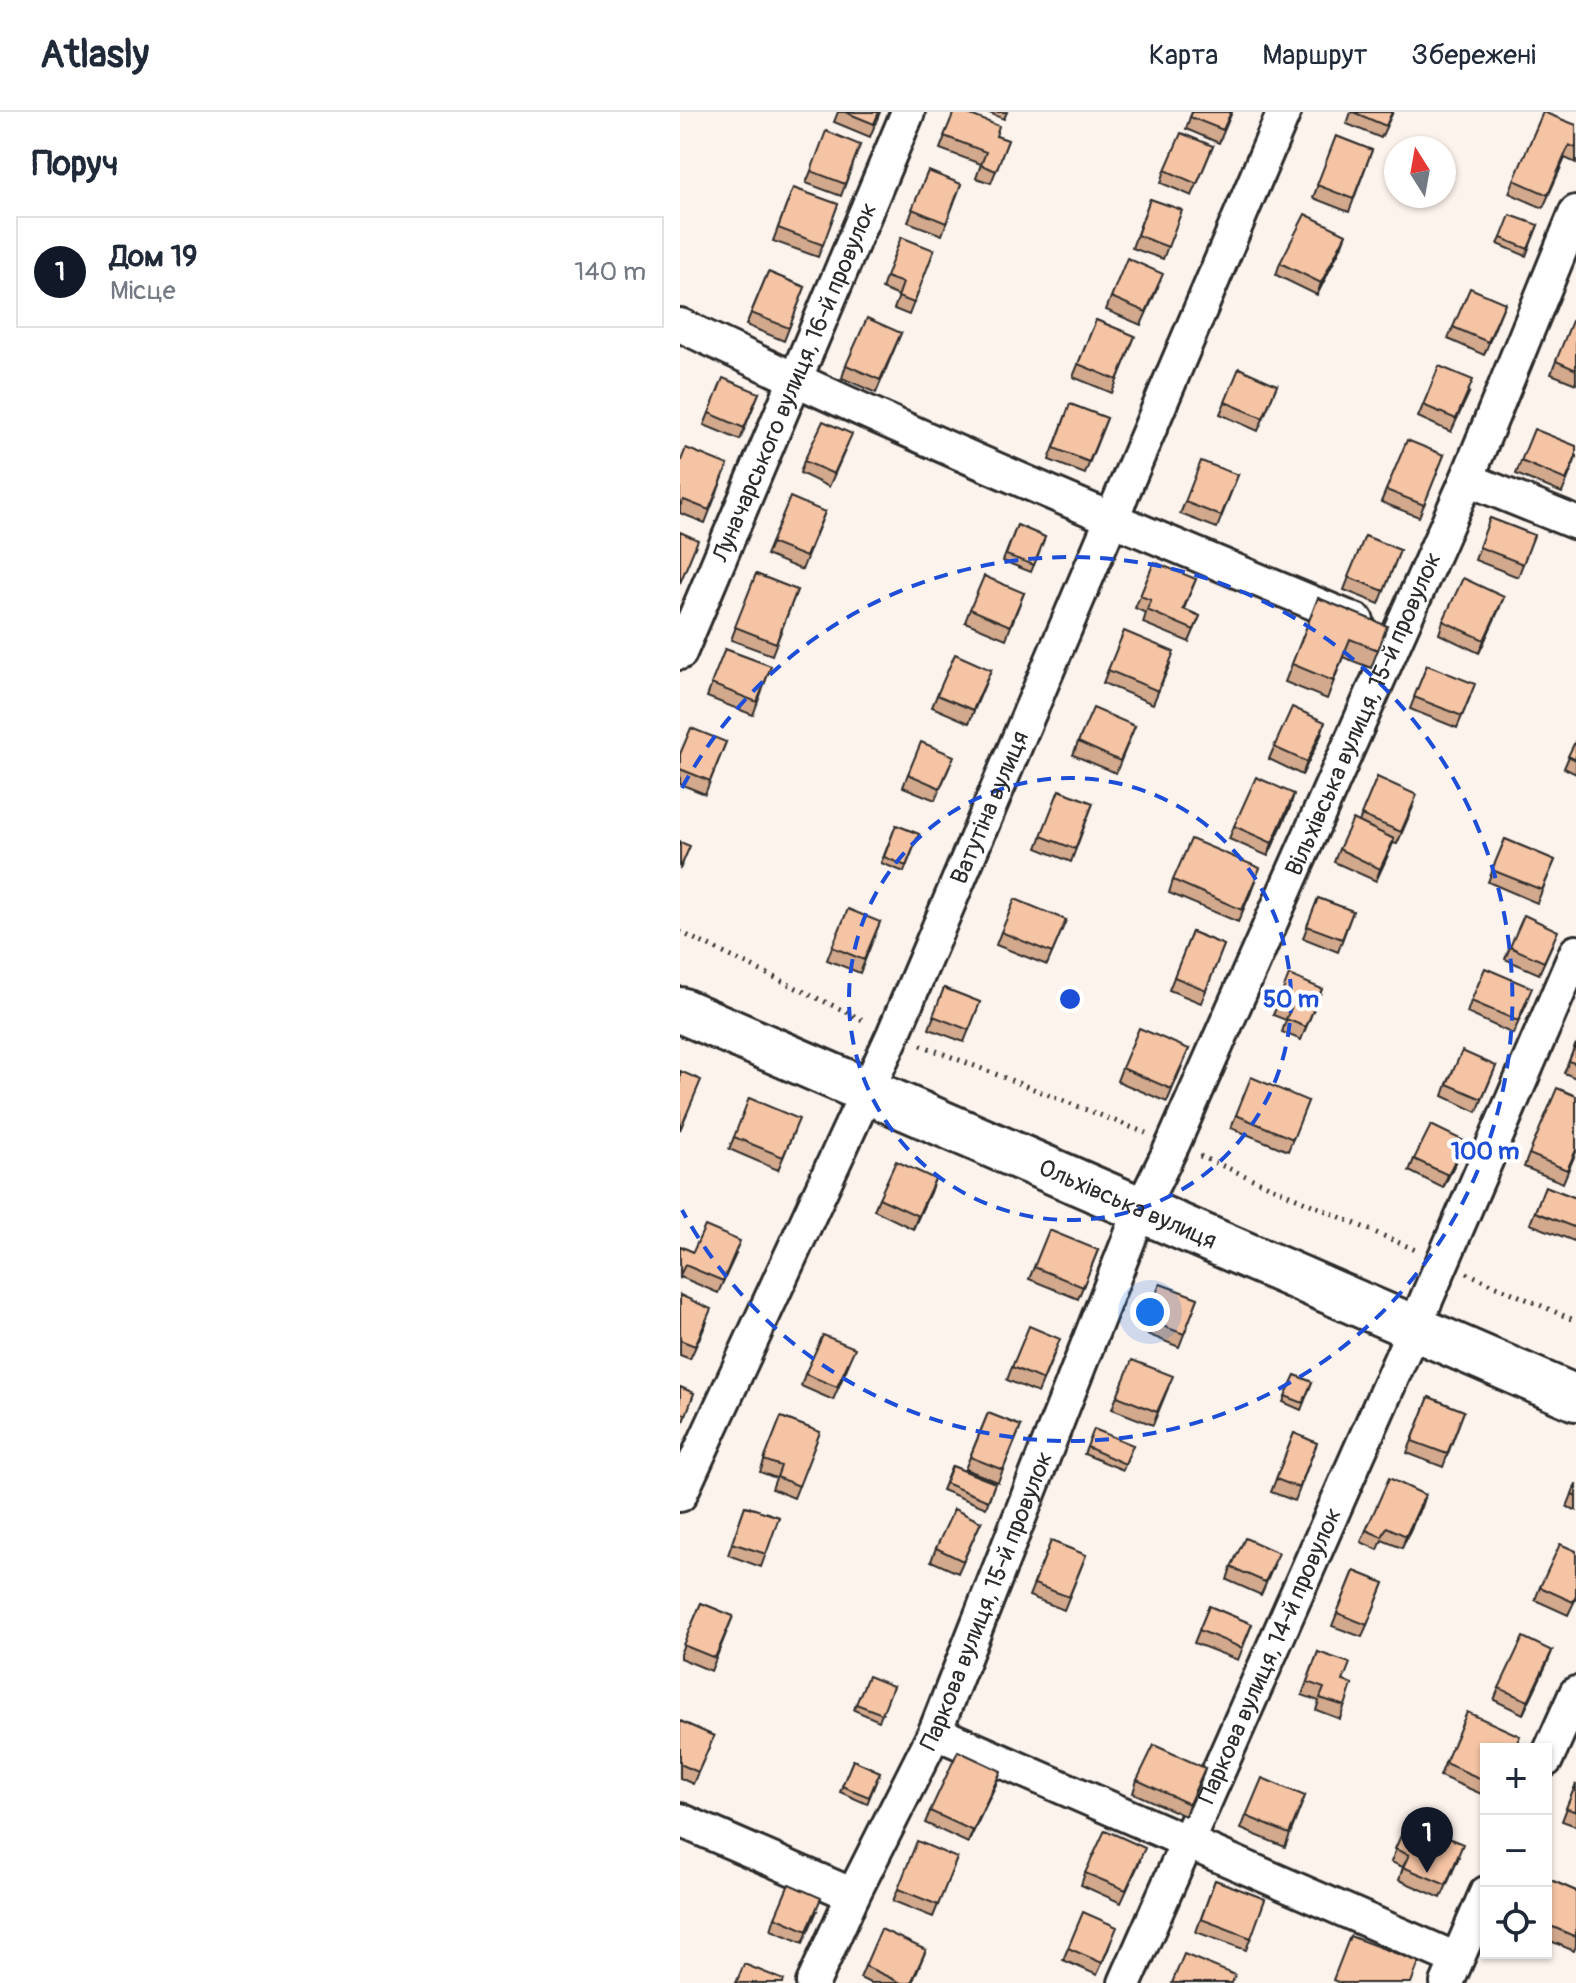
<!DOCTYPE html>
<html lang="uk">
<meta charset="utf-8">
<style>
body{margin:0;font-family:Pangolin,sans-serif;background:#f2f2f3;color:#1f2937}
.controls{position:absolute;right:24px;bottom:24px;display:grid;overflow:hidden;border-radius:0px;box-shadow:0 2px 6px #0004}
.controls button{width:72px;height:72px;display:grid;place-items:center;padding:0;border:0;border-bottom:2px solid #e0e1e3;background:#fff;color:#1f2937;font:40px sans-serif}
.compass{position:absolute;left:704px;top:24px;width:72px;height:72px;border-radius:50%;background:#fff;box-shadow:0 2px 6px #0004;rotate:349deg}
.you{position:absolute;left:470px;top:1200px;width:28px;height:28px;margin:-20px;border:6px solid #fff;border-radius:50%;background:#1a73e8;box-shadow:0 0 0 12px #1a73e833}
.badge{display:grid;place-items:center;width:52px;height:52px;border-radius:50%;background:#111827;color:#fff;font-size:26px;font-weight:700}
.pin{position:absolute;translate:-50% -66px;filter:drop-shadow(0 2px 4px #0008)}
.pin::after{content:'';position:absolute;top:42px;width:28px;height:24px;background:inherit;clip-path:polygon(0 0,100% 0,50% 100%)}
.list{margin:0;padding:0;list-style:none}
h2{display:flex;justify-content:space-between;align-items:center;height:104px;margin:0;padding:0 32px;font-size:34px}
h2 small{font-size:26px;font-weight:400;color:#747a83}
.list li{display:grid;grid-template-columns:52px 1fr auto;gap:24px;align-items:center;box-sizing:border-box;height:112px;margin:0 16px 16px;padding:0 16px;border:2px solid #e0e1e3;border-radius:0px}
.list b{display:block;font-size:30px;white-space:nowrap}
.list p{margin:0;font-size:26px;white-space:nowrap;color:#747a83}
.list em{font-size:26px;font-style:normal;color:#747a83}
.icon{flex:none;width:44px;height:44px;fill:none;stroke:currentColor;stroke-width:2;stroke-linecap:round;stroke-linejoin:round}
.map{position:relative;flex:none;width:896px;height:1871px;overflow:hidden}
header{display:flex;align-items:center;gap:48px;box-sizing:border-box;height:112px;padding:0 40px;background:#fff;border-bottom:2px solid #e0e1e3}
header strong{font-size:38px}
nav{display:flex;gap:44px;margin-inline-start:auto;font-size:28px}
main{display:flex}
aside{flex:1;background:#fff}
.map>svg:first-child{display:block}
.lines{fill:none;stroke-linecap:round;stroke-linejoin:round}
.street-casing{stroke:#2b2b2b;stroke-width:38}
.secondary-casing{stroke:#2b2b2b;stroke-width:50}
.path{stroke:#2b2b2b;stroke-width:5;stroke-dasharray:2 6;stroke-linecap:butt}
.street{stroke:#fff;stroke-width:32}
.secondary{stroke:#fff;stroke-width:44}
.wall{fill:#d3a98d;stroke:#2b2b2b;stroke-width:2}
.shaded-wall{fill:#ac8973;stroke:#2b2b2b;stroke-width:2}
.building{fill:#f5c4a4;stroke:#2b2b2b;stroke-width:2}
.ring{fill:none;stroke:#1d4ed8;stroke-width:4;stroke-dasharray:14 10}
.labels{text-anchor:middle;stroke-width:8;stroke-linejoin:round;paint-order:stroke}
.street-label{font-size:24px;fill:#2b2b2b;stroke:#fff}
.centre{fill:#1d4ed8;stroke:#fff;stroke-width:4}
.ring-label{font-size:24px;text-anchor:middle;font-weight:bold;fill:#1d4ed8;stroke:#fff;stroke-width:8;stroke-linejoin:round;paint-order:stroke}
</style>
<header>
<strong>Atlasly</strong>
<nav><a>Карта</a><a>Маршрут</a><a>Збережені</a></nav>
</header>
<main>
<aside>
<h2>Поруч<small></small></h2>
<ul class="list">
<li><span class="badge">1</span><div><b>Дом 19</b><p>Місце</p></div><em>140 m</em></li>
</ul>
</aside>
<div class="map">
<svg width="896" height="1871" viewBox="0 0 896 1871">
<rect width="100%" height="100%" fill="#fdf3ed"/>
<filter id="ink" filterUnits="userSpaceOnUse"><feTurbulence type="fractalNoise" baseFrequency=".0125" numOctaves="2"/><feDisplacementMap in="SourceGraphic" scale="16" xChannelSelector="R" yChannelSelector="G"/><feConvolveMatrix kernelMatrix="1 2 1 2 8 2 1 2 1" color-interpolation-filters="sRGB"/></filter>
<g filter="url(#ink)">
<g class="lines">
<g class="street-casing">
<g id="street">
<path d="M0,213C222,320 449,415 677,509"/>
<path d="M787,367L896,411"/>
<path id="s1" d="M0,541L228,0"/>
<path id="s2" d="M0,1383L213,923L604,0"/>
<path d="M255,1620L776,1847"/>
<path d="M866,1648L896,1581"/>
<path d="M0,1708L173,1783"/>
<path id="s3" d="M133,1871L173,1783L255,1620L461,1097L493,1032L787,367L896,100"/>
<path id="s4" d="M445,1871L734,1216L896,840"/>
<path d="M767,1871L806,1781"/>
</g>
</g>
<g class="secondary-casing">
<g id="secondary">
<path id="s5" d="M0,898L896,1286"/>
</g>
</g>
<path class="path" d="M0,820L187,910
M241,933L466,1021
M520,1044L738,1139
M787,1161L896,1209"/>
<use href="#street" class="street"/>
<use href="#secondary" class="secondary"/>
</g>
<path class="wall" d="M158,0H200L190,25L154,10Z
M274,0L316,24L328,28L311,71L296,66L301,52L260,37Z
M307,0H327L324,7Z
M552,0L539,31L506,17L510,5Z
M671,0H713L701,26L667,12Z
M896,13V51L885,46L863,96L829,81L834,68Z
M656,24L692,38L669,100L633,86Z
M180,33L161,84L126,71L131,59Z
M533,34L512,84L481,71L485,58Z
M248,59L281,72L262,123L228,110Z
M113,76L158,92L138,145L93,129Z
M470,87L502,98L483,147L452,136Z
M858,113L846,144L818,132L821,126Z
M661,135L637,183L596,163L600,151Z
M254,138L229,203L214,197L219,184L202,177L206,165Z
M88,160L125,175L104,229L66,213Z
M478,175L461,213L426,198L431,185Z
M825,191L804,243L768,227L773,215Z
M416,208L455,224L432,281L393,265Z
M896,211V272L871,262L876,249Z
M221,221L196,281L162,266L166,253Z
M597,273L578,319L540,302L545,290Z
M79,281L60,328L24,313L29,301Z
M789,281L771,320L738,305L743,293Z
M390,292L427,306L405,362L369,348Z
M167,334L149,375L120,361L124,349Z
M764,343L739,405L701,390L706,378Z
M896,346L882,381L836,362L841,349Z
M0,351L43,365L25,411L0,401Z
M558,363L537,416L500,402L505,390Z
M145,400L122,458L86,443L91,431Z
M810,406L854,423L838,465L795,448Z
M337,413L365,425L351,460L323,449Z
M685,424L720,438L699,492L664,478Z
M76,462L117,478L92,543L51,528Z
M516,467L504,497L520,504L509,530L463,511L466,501L455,496L460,484Z
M344,481L326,527L285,510L290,497Z
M638,486L707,514L691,556L663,545L647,587L605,570Z
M819,497L799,541L759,522L763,509Z
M45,537L91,554L73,603L27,585Z
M490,552L473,592L423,571L428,558Z
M747,553L790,585L777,616L730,597Z
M311,558L289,611L252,595L257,583Z
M455,614L436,661L393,643L398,630Z
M641,623L622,663L589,647L594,635Z
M896,628V662L884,656Z
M46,630L25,682L0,672V642Z
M269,656L255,688L223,675L228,662Z
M697,665L733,695L717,732L713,731L696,769L654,750L659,737L679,710Z
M379,678L413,691L391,750L357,736Z
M610,695L588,744L549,727L554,714Z
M216,713L239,722L224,760L201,751Z
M825,727L875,748L857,791L808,770Z
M493,768L576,769L558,810L489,781Z
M638,786L673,799L658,840L623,826Z
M386,808L367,853L316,833L321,820Z
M200,810L180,861L147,848L152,835Z
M512,820L544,833L521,891L489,878Z
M873,831L859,862L825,847L830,835Z
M264,876L300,890L284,930L249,917Z
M642,877L621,928L602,920L606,908L593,903L598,891Z
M791,889H848L833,922L787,901Z
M896,932V966L884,961Z
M509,937L487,990L437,969L442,956Z
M816,954L797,1000L763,984L767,972Z
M628,989L608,1039L551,1016L556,1003Z
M114,1019L98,1058L49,1037L54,1025Z
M896,1040L883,1071L844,1055L849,1042Z
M780,1041L763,1076L729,1059L734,1047Z
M865,1074L896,1086V1124L894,1129L850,1112Z
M250,1080L233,1117L194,1098L199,1086Z
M0,1134L13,1140L56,1142L38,1181L1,1165L0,1167Z
M418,1138L398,1187L349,1167L354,1155Z
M480,1172L518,1186L499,1235L462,1220Z
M0,1183L27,1210L10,1247L0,1243Z
M375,1240L358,1281L327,1268L332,1255Z
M170,1249L153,1288L121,1274L125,1262Z
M615,1263L632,1270L621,1298L603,1290Z
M0,1275L14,1281L1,1315H0Z
M488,1276L473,1313L432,1297L437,1284Z
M749,1285L784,1299L763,1355L727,1341Z
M308,1301L341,1314L318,1370L285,1357Z
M101,1305L140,1320L114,1386L92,1377L96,1366L80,1360Z
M614,1321L637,1331L615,1389L591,1380Z
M453,1333L443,1358L404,1342L407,1335Z
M272,1354L315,1371L306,1396L262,1378Z
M896,1372V1398L887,1395Z
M745,1383L722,1436L702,1428L698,1438L681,1430L686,1418Z
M65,1394L99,1405L81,1455L48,1443Z
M301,1410L278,1461L251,1449L256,1436Z
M371,1429L406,1443L384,1498L349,1484Z
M594,1453L581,1483L547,1468L551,1455Z
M674,1459L704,1471L682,1525L652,1514Z
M860,1475L896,1486L888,1503L855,1488Z
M21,1491L53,1504L31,1559L0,1546V1542Z
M529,1494L572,1512L558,1548L514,1531Z
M872,1539L867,1551L843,1602L814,1588L819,1576Z
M638,1540L663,1569L672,1572L660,1607L636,1598L639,1589L622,1583Z
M213,1574L199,1609L174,1598L176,1592Z
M0,1609L34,1624L13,1672L0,1666Z
M806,1637V1684L760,1664L765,1651Z
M173,1648L200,1660L187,1692L160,1680Z
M525,1656L505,1704L453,1681L457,1668Z
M316,1672L288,1731L245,1711L250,1699Z
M896,1672V1714L882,1709Z
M625,1684L605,1735L561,1717L566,1704Z
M723,1719L779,1745L761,1786L719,1768L723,1755L711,1750Z
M277,1746L253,1805L213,1789L218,1777Z
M460,1749L441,1791L401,1773L405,1761Z
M866,1766L896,1779V1834L894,1839L866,1827Z
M535,1768L585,1787L566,1838L516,1820Z
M137,1799L123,1831L91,1818L95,1805Z
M433,1827L417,1863L383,1848L388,1836Z
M246,1838L232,1871H190L180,1866L185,1854Z"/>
<path class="shaded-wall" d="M666,122L661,135L637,183L641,171Z
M824,485L819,497L799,541L804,528Z
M645,610L641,623L622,663L627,650Z
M614,682L610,695L588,744L592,731Z
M714,727L710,739L696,769L700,757Z
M784,1029L780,1041L763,1076L768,1063Z
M255,1067L250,1080L233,1117L238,1104Z
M745,1383L741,1395L722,1436L726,1424Z
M872,1539L867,1551L843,1602L848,1589Z
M525,1656L521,1669L505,1704L509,1692Z
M321,1659L316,1672L288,1731L293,1719Z"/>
<path class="building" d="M165,0H199L194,12Z
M274,0H283L319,14L316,24L328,28L316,59L301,53L306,40L264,24Z
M512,0H551L543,18L510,5Z
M673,0H712L706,14Z
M863,0L896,13V36L889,33L868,83L834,68Z
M146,19L180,33L165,72L131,59Z
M501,21L533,34L517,72L485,58Z
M656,24L692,38L673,87L637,73Z
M248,59L281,72L266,111L232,97Z
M113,76L158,92L143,133L98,116Z
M470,87L502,98L488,135L457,123Z
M625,102L666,122L641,171L600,151Z
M830,103L858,113L848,137L821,126Z
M221,125L254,138L234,191L218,185L223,171L206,165Z
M447,146L483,162L466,200L431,185Z
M88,160L125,175L109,216L71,201Z
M790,176L825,191L808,230L773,215Z
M187,206L221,221L200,268L166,253Z
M416,208L455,224L437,268L398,252Z
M892,209L896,211V258L876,249Z
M759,254L793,268L776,307L743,293Z
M559,256L597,273L583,306L545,290Z
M43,266L79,281L64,316L29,301Z
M390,292L427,306L409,350L374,336Z
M143,309L172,322L154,362L124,349Z
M854,317L896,334V345L886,368L841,349Z
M727,328L764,343L744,393L706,378Z
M6,336L48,353L29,398L4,388L0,394V351Z
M521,349L558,363L541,404L505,390Z
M110,385L145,400L126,445L91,431Z
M810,406L854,423L843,452L799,435Z
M337,413L365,425L354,453L326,443Z
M0,420L18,428L0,471Z
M685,424L720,438L704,479L668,465Z
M474,450L516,467L503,497L520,504L514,518L467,498L471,488L460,484Z
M76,462L117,478L96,531L55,515Z
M304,464L344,481L330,514L290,497Z
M783,466L824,485L804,528L763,509Z
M638,486L707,514L698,538L670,527L653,569L612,552Z
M444,519L494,540L478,579L428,558Z
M45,537L91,554L77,590L31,572Z
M275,542L311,558L293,598L257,583Z
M747,553L795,572L782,604L734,585Z
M612,595L645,610L627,650L594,635Z
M413,596L455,614L440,649L398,630Z
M11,616L46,630L30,669L0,657V642Z
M896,628V648L888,644Z
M241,630L274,644L260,676L228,662Z
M576,665L614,682L592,731L554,714Z
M697,665L737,683L721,720L681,703Z
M379,678L413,691L395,737L361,724Z
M673,707L714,727L700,757L659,737Z
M216,713L239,722L226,754L204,745Z
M511,727L580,756L562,798L493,768Z
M825,727L875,748L862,778L812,758Z
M0,730L10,734L0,757Z
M638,786L673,799L662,827L627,814Z
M335,787L386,808L372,841L321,820Z
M168,797L200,810L184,848L152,835Z
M844,803L878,819L864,850L830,835Z
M512,820L544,833L526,878L494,865Z
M805,856L852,876L838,909L791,889Z
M609,863L642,877L626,915L606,907L611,896L598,891Z
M264,876L300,890L289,918L253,904Z
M459,916L509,937L491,977L442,956Z
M896,932V952L889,949Z
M782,939L816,954L802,987L767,972Z
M0,959L21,968L0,1018Z
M571,965L628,989L613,1027L556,1003Z
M877,976L896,984V1038L887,1058L849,1042Z
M69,986L119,1007L103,1045L54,1025Z
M751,1013L784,1029L768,1063L734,1047Z
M216,1049L255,1067L238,1104L199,1086Z
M865,1074L896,1086V1116L855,1100Z
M25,1114L60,1129L43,1169L5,1153L1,1161H0V1134L13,1140Z
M369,1118L418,1138L403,1175L354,1155Z
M480,1172L518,1186L504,1222L466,1208Z
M0,1183L31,1197L15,1234L0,1228Z
M349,1214L380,1227L363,1268L332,1255Z
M143,1223L175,1236L157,1275L125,1262Z
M452,1248L493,1264L477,1300L437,1284Z
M615,1263L632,1270L623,1291L605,1284Z
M0,1275L14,1281L6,1303L0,1300Z
M749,1285L784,1299L767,1342L732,1329Z
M308,1301L341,1314L323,1358L290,1345Z
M101,1305L140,1320L119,1374L97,1365L101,1354L84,1348Z
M414,1317L453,1333L445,1352L407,1335Z
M614,1321L637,1331L619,1376L596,1367Z
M272,1354L315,1371L308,1389L265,1371Z
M709,1366L745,1383L726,1424L707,1415L702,1425L686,1418Z
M896,1372V1384L892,1382Z
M65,1394L99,1405L86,1442L52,1431Z
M274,1397L301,1410L283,1449L256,1436Z
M565,1426L599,1441L585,1470L551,1455Z
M371,1429L406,1443L389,1485L354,1472Z
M880,1432L896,1439V1484L893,1490L860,1475Z
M674,1459L704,1471L687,1513L657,1501Z
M21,1491L53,1504L35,1546L3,1533Z
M529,1494L572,1512L562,1536L519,1518Z
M843,1525L872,1539L848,1589L819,1576Z
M638,1540L670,1551L663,1569L672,1572L665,1594L640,1586L644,1576L627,1570Z
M188,1564L213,1574L202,1602L176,1592Z
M787,1600L840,1624L834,1637H806V1669L765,1651Z
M0,1609L34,1624L18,1660L0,1652Z
M474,1633L525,1656L509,1692L457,1668Z
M278,1639L321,1659L293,1719L250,1699Z
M173,1648L200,1660L189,1685L162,1674Z
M582,1666L625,1684L609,1722L566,1704Z
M896,1672V1700L886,1696Z
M739,1714L783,1732L766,1773L723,1755L729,1743L715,1737L723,1719L735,1724Z
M425,1718L465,1736L446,1778L405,1761Z
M237,1729L277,1746L258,1793L218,1777Z
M866,1766L896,1779V1825L866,1812Z
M535,1768L585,1787L571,1826L521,1807Z
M109,1772L141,1786L127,1819L95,1805Z
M403,1800L437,1815L422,1851L388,1836Z
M201,1817L246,1838L231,1871H221L185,1854Z
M670,1824L739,1850L731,1871H660L653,1868Z
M504,1842L555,1863L552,1871H492Z
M64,1852L104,1868L103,1871H56Z"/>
</g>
<g class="ring">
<circle cx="390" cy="887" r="221"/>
<path d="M2 676A442 442 0 1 1 2 1098"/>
</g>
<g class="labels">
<g class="street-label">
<text dy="8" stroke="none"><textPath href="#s1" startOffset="294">Луначарського вулиця, 16-й провулок</textPath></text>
<text dy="8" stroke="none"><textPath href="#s3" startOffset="1384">Вільхівська вулиця, 15-й провулок</textPath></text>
<text dy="8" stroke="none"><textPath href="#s2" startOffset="754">Ватутіна вулиця</textPath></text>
<text dy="8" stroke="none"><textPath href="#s5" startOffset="488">Ольхівська вулиця</textPath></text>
<text dy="8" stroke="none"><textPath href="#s3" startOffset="420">Паркова вулиця, 15-й провулок</textPath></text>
<text dy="8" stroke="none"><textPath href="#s4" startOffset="358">Паркова вулиця, 14-й провулок</textPath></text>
</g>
</g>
<circle cx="390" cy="887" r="12" class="centre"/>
<g class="ring-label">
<text x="611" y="895">50 m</text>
<text x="805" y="1047">100 m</text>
</g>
</svg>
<div class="controls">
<button>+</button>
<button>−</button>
<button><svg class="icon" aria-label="locate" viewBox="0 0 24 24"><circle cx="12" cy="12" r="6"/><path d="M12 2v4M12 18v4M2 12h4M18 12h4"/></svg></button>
</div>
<svg class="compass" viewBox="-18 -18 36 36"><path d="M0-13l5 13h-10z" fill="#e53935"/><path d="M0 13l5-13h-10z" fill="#747a83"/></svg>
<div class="you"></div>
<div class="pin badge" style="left:747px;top:1761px">1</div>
</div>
</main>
